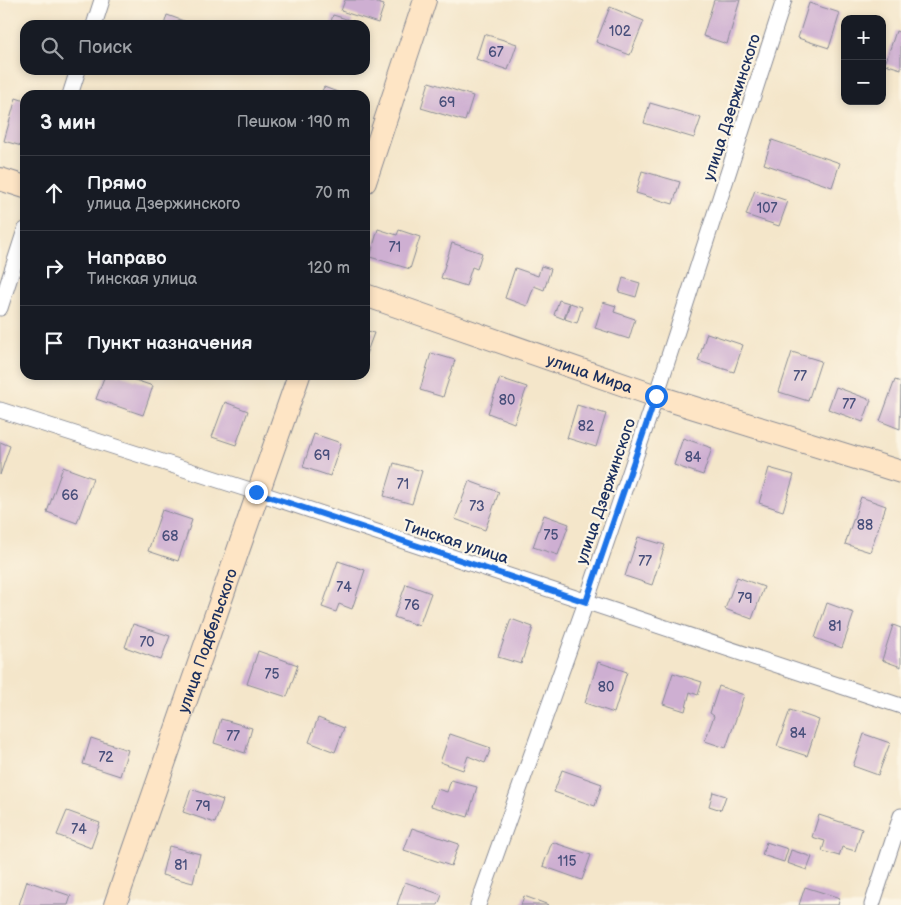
<!DOCTYPE html>
<html lang="ru">
<meta charset="utf-8">
<style>
body{margin:0;font-family:"Balsamiq Sans",sans-serif;background:#242831;color:#f1f3f6}
.controls{position:absolute;right:15px;top:15px;display:grid;overflow:hidden;border-radius:10px;box-shadow:0 2px 8px #0003}
.controls button{width:45px;height:45px;display:grid;place-items:center;padding:0;border:0;border-bottom:1px solid #363941;background:#171b24;color:#f1f3f6;font:25px sans-serif}
.stop{position:absolute;width:15px;height:15px;margin:-11px;border:4px solid #1a73e8;border-radius:50%;background:#fff}
.stop.end{background:#1a73e8;border-color:#fff;box-shadow:0 1px 5px #0008}
.list{margin:0;padding:0;list-style:none}
h2{display:flex;justify-content:space-between;align-items:center;height:65px;margin:0;padding:0 20px;font-size:21px}
h2 small{font-size:16px;font-weight:400;color:#9ea1a6}
.list li{display:grid;grid-template-columns:32px 1fr auto;gap:15px;align-items:center;box-sizing:border-box;height:75px;padding:0 20px;border-top:1px solid #363941}
.list b{display:block;font-size:19px;white-space:nowrap}
.list p{margin:0;font-size:16px;white-space:nowrap;color:#9ea1a6}
.list em{font-size:16px;font-style:normal;color:#9ea1a6}
.icon{flex:none;width:28px;height:28px;fill:none;stroke:currentColor;stroke-width:2;stroke-linecap:round;stroke-linejoin:round}
.map{position:relative;flex:none;width:901px;height:905px;overflow:hidden}
.search{position:absolute;background:#171b24;box-shadow:0 2px 8px #0003;left:20px;top:20px;width:350px;height:55px;display:flex;align-items:center;gap:12px;box-sizing:border-box;padding:0 18px;border-radius:15px;color:#9ea1a6;font-size:19px}
.panel{position:absolute;background:#171b24;box-shadow:0 2px 8px #0003;left:20px;top:90px;width:350px;height:290px;border-radius:15px}
.map>svg:first-child{display:block}
.building{fill:#ceafd2}
.lines{fill:none;stroke-linecap:round;stroke-linejoin:round}
.minor-casing{stroke:#888a94;stroke-width:17}
.secondary-casing{stroke:#888a94;stroke-width:24}
.minor{stroke:#fff;stroke-width:15}
.secondary{stroke:#fee5c5;stroke-width:22}
.route{stroke:#1a73e8;stroke-width:6}
.labels{text-anchor:middle;stroke-width:4.5;stroke-linejoin:round;paint-order:stroke}
.number-label{font-size:14px;fill:#484f7b}
.street-label{font-size:16px;fill:#1b2f5e;stroke:#fcf5e5}
</style>
<div class="map">
<svg width="901" height="905" viewBox="0 0 901 905">
<rect width="100%" height="100%" fill="#fcf5e5"/>
<filter id="ink" filterUnits="userSpaceOnUse"><feTurbulence type="fractalNoise" baseFrequency=".02" numOctaves="2"/><feDisplacementMap in="SourceGraphic" scale="10" xChannelSelector="R" yChannelSelector="G"/><feConvolveMatrix kernelMatrix="1 2 1 2 8 2 1 2 1" color-interpolation-filters="sRGB"/></filter>
<filter id="wash" filterUnits="userSpaceOnUse"><feTurbulence type="fractalNoise" baseFrequency=".0096" numOctaves="4" result="noise"/><feDisplacementMap in="SourceGraphic" scale="20" xChannelSelector="R" yChannelSelector="G"/><feGaussianBlur stdDeviation="1.12" result="paint"/><feColorMatrix in="noise" values="0 0 0 0 0 0 0 0 0 0 0 0 0 0 0 0 0 1.4 0 .05"/><feComposite in="paint" operator="in"/></filter>
<g filter="url(#wash)">
<rect width="100%" height="100%" fill="#f4e6ca"/>
<g id="blocks">
<path class="building" d="M345,0H367L384,5L378,23L341,11Z
M714,0H740L727,44L703,36Z
M809,3L840,13L829,48L798,38Z
M610,7L644,21L630,55L596,42Z
M167,15L195,25H164Z
M333,15L353,21L352,25H330Z
M896,31L901,33V69L885,64Z
M484,34L517,44L508,70L476,59Z
M429,82L473,96L465,121L421,108Z
M324,87L345,95H320Z
M16,98L25,101V147L4,141Z
M650,103L701,118L694,138L644,123Z
M772,140L840,163L832,187L764,164Z
M642,171L680,182L673,204L636,193Z
M755,190L788,201L779,226L746,215Z
M378,229L397,235L399,230L420,237L410,269L370,257Z
M452,243L482,253L477,269L472,267L466,286L441,278Z
M541,266L551,269L544,290L534,286L527,306L505,298L515,268L538,276Z
M623,278L640,283L636,297L619,292Z
M559,300L569,303L564,319L554,315Z
M603,302L616,306L614,312L635,319L629,339L595,328Z
M570,303L582,307L577,323L565,319Z
M365,330L374,333L365,357Z
M707,333L743,345L734,372L698,361Z
M792,352L821,361L808,401L779,392Z
M431,353L455,360L443,397L420,390Z
M105,375H120L153,386L143,415L96,399Z
M500,378L527,387L514,423L488,413Z
M895,380L901,382L900,429L880,421Z
M836,387L871,400L863,422L828,409Z
M225,402L248,411L236,445L212,437Z
M577,405L606,414L596,447L567,438Z
M314,434L341,443L330,476L303,467Z
M683,438L712,448L703,475L674,465Z
M0,442L10,446L0,475Z
M394,463L422,471L412,504L384,496Z
M63,467L93,478L77,523L47,512Z
M769,468L794,475L783,511L759,503Z
M469,481L499,492L485,530L455,519Z
M861,497L886,506L870,552L845,544Z
M162,510L192,520L178,561L148,551Z
M544,515L569,524L558,555L533,547Z
M638,537L665,545L652,585L625,576Z
M338,561L365,570L352,609L339,604L336,612L322,607Z
M737,577L764,587L752,619L725,609Z
M406,584L431,593L419,626L394,617Z
M827,603L854,613L842,648L815,638Z
M511,619L533,627L521,664L498,657Z
M133,624L170,636L161,660L125,647Z
M893,625L901,628V667L882,660Z
M258,651L298,665L287,697L247,684Z
M598,662L627,672L614,713L585,703Z
M673,673L702,682L698,695L690,692L685,711L663,704Z
M719,686L744,695L726,748L705,741L714,716L710,713Z
M790,710L819,720L807,756L777,746Z
M318,718L344,728L335,752L309,742Z
M221,719L252,728L245,753L214,743Z
M450,734L491,748L485,763L468,756L463,770L440,762Z
M864,734L890,743L878,775L853,766Z
M91,738L128,750L120,776L83,764Z
M562,770L602,784L595,806L554,792Z
M451,780L477,787L468,817L431,806L437,789L447,792Z
M191,789L223,800L215,823L183,812Z
M713,792L726,796L721,810L709,806Z
M67,811L100,823L91,848L57,835Z
M819,815L862,829L855,851L842,847L839,856L822,851L825,841L812,837Z
M412,828L459,844L451,866L404,850Z
M552,842L591,855L582,880L543,866Z
M766,842L788,849L784,862L762,855Z
M169,846L200,854L193,883L162,875Z
M791,850L812,857L807,870L787,863Z
M27,881L71,896L68,905H19Z
M405,882L442,895L438,905H397Z
M805,887L840,898L838,905H799Z
M524,896L549,905H521Z"/>
</g>
</g>
<g filter="url(#ink)">
<use href="#blocks" fill-opacity="0" stroke="#888a94" stroke-width="1"/>
<g class="lines">
<g class="minor-casing">
<path id="minor" d="M94,25L102,0
M70,95L78,70
M0,308L25,230
M0,410L256,492L901,706
M478,905L586,602L656,396L784,0
M872,905L901,816"/>
</g>
<g class="secondary-casing">
<g id="secondary">
<path d="M0,179L25,187"/>
<path d="M365,182L425,0"/>
<path id="s1" d="M365,295L656,396L901,472"/>
<path id="s2" d="M115,905L299,375"/>
</g>
</g>
<use href="#minor" class="minor"/>
<use href="#secondary" class="secondary"/>
</g>
</g>
<g class="lines" filter="url(#ink)">
<path class="route" d="M256,492L586,602L656,396"/>
</g>
<g class="labels">
<g class="number-label">
<text x="620" y="36">102</text>
<text x="496" y="57">67</text>
<text x="447" y="107">69</text>
<text x="767" y="213">107</text>
<text x="395" y="252">71</text>
<text x="800" y="381">77</text>
<text x="507" y="405">80</text>
<text x="849" y="409">77</text>
<text x="586" y="431">82</text>
<text x="322" y="460">69</text>
<text x="693" y="462">84</text>
<text x="403" y="489">71</text>
<text x="70" y="500">66</text>
<text x="477" y="511">73</text>
<text x="865" y="530">88</text>
<text x="551" y="540">75</text>
<text x="170" y="541">68</text>
<text x="645" y="566">77</text>
<text x="344" y="592">74</text>
<text x="745" y="603">79</text>
<text x="412" y="610">76</text>
<text x="835" y="631">81</text>
<text x="147" y="647">70</text>
<text x="272" y="679">75</text>
<text x="606" y="692">80</text>
<text x="798" y="738">84</text>
<text x="233" y="741">77</text>
<text x="106" y="762">72</text>
<text x="203" y="811">79</text>
<text x="79" y="834">74</text>
<text x="567" y="866">115</text>
<text x="181" y="870">81</text>
</g>
<g class="street-label">
<text transform="translate(731 107) rotate(-72)" y="6">улица Дзержинского</text>
<text dy="6" stroke="none"><textPath href="#s1" startOffset="238">улица Мира</textPath></text>
<text transform="translate(605 491) rotate(-71)" y="6">улица Дзержинского</text>
<text transform="translate(456 541) rotate(18)" y="6">Тинская улица</text>
<text dy="6" stroke="none"><textPath href="#s2" startOffset="280">улица Подбельского</textPath></text>
</g>
</g>
</svg>
<div class="controls">
<button>+</button>
<button>−</button>
</div>
<div class="stop" style="left:656px;top:396px"></div>
<div class="stop end" style="left:256px;top:492px"></div>
<div class="search"><svg class="icon" aria-label="search" viewBox="0 0 24 24"><circle cx="10" cy="10" r="6"/><path d="M15 15l6 6"/></svg>Поиск</div>
<section class="panel">
<h2>3 мин<small>Пешком · 190 m</small></h2>
<ul class="list">
<li><svg class="icon" aria-label="ahead" viewBox="0 0 24 24"><path d="M12 20V5M6 11l6-6 6 6"/></svg><div><b>Прямо</b><p>улица Дзержинского</p></div><em>70 m</em></li>
<li><svg class="icon" aria-label="right" viewBox="0 0 24 24"><path d="M7 20v-9h11M14 6l5 5-5 5"/></svg><div><b>Направо</b><p>Тинская улица</p></div><em>120 m</em></li>
<li><svg class="icon" aria-label="arrive" viewBox="0 0 24 24"><path d="M6 21V4h12l-3 4 3 4H6"/></svg><div><b>Пункт назначения</b></div></li>
</ul>
</section>
</div>
